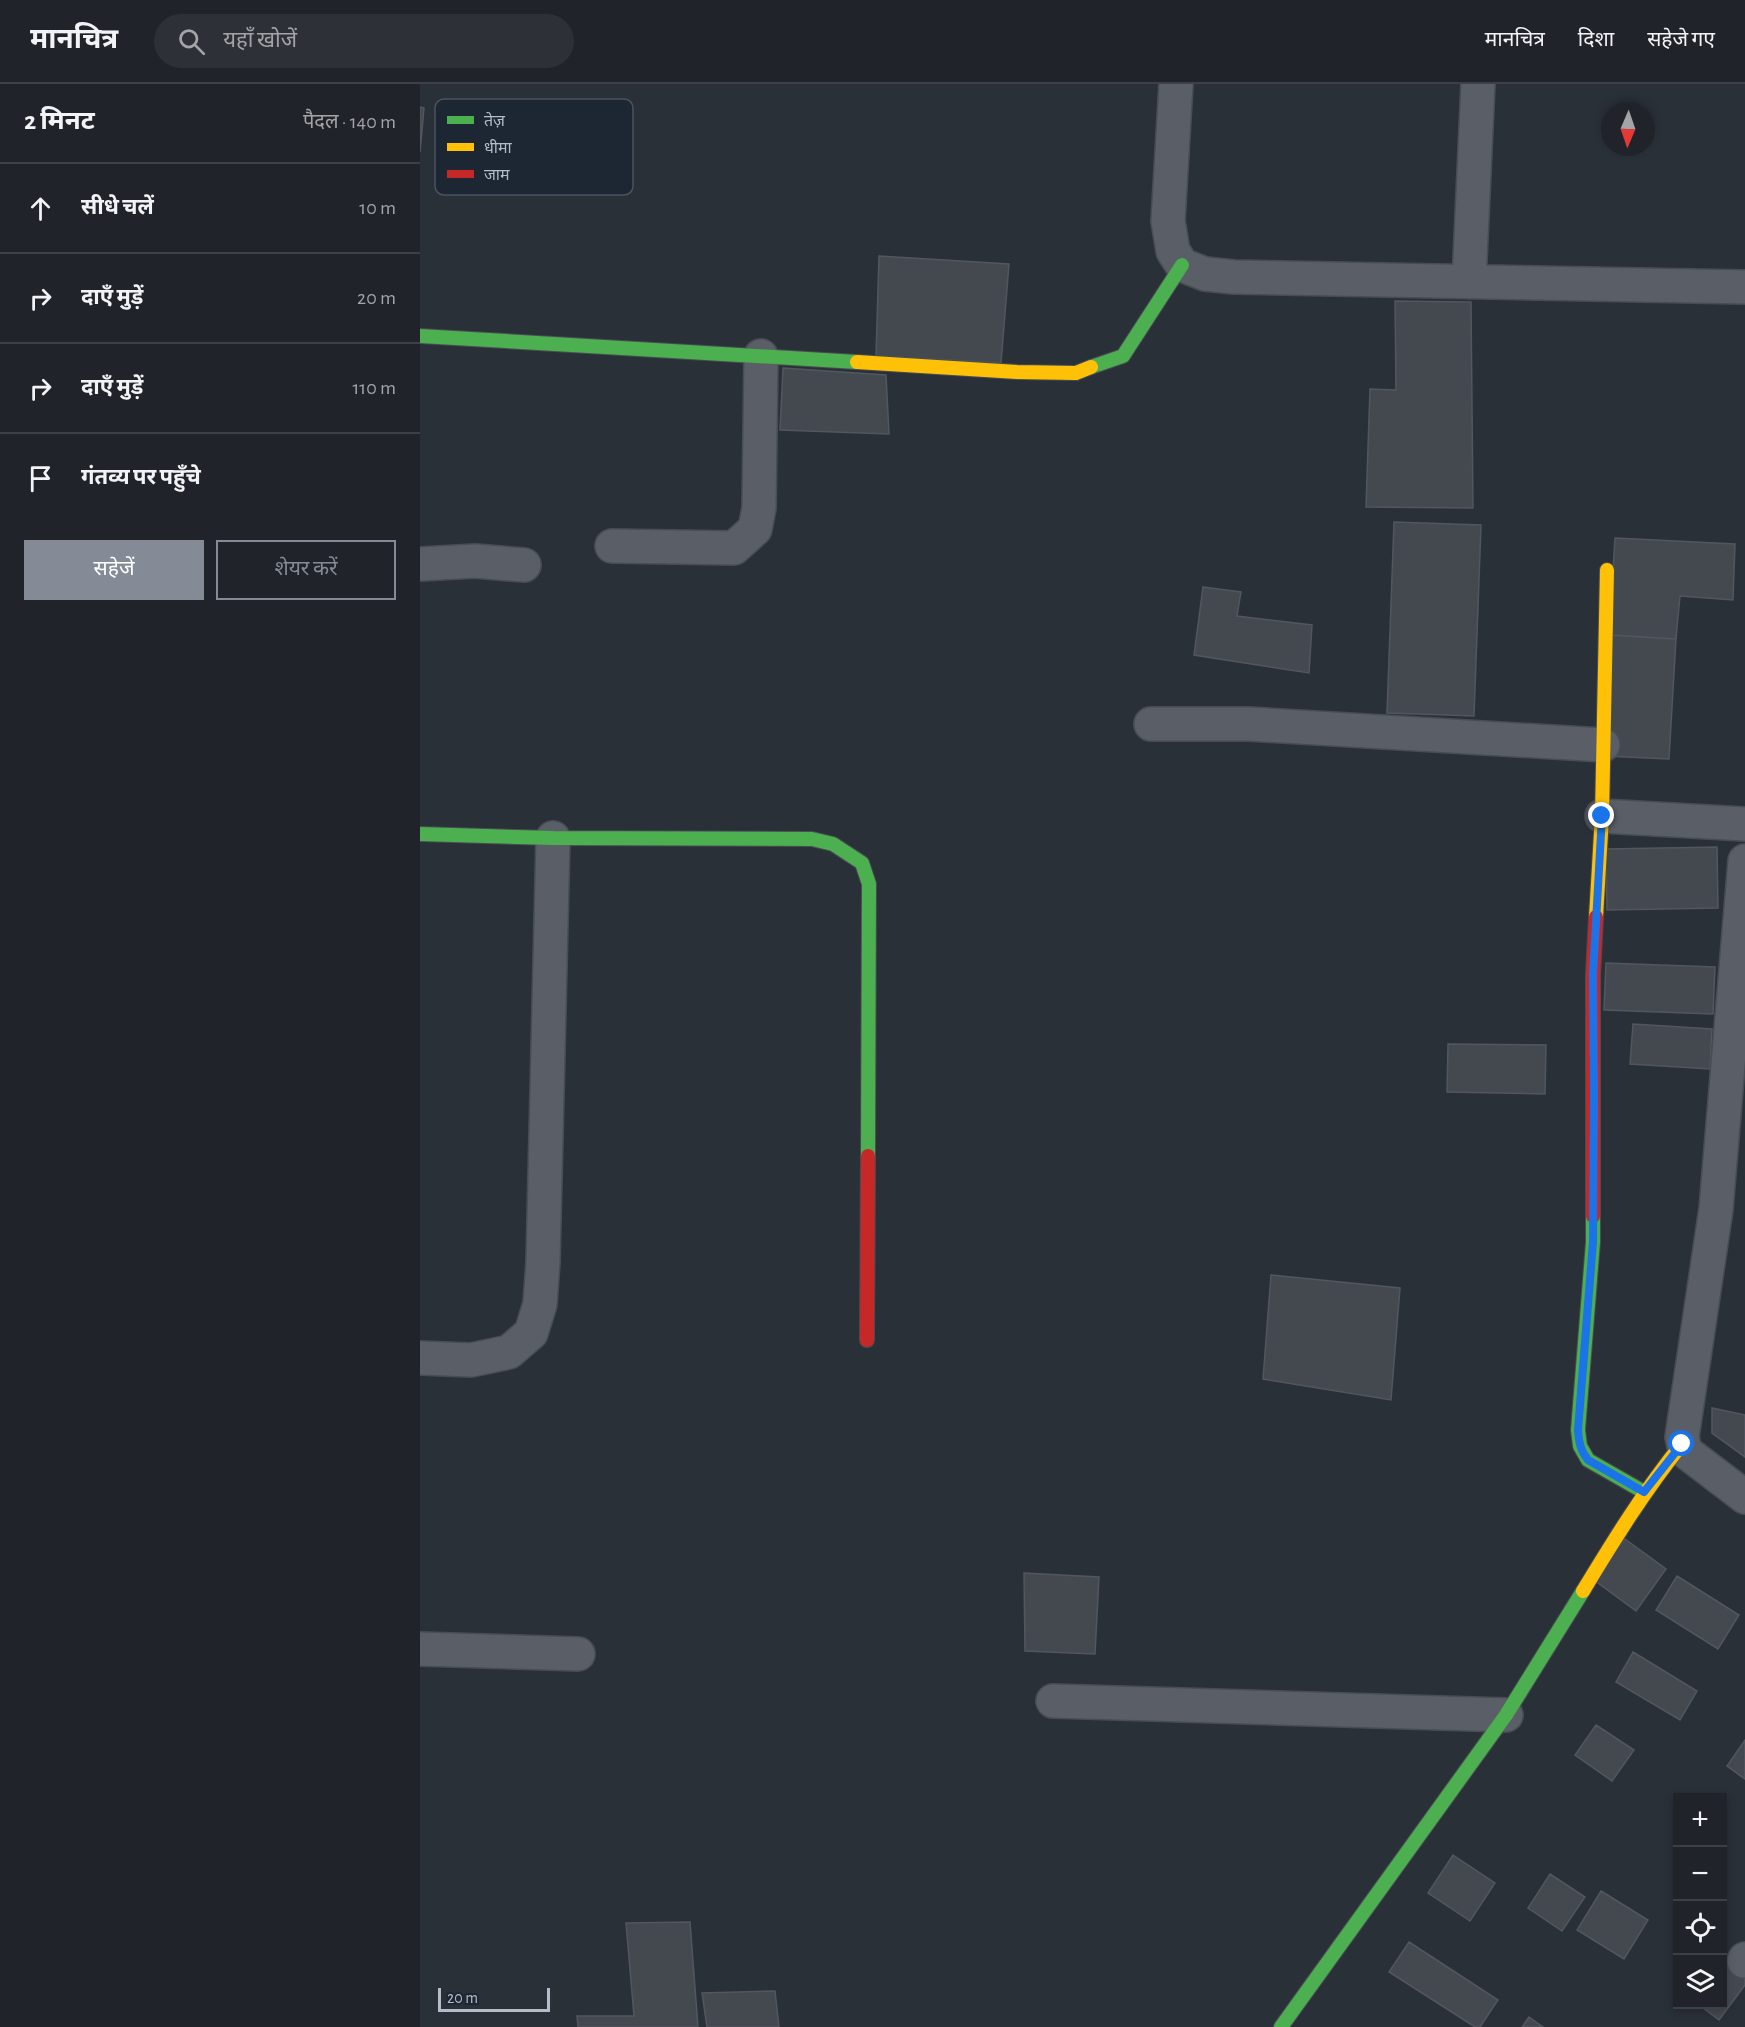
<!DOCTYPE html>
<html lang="hi">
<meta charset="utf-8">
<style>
body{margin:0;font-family:"Alegreya Sans","Noto Sans Devanagari",sans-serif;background:#2d3036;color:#f1f3f6}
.controls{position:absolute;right:18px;bottom:18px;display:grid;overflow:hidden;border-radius:0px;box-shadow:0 3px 9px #0003}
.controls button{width:54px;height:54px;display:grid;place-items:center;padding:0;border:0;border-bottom:2px solid #3d4147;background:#20242a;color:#f1f3f6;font:30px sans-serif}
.compass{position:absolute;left:1181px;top:18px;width:54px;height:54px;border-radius:50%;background:#20242a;box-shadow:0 3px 9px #0003;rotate:182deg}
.scale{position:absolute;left:18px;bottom:15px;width:112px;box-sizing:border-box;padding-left:6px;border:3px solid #b4bcc9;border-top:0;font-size:16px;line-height:21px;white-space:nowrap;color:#b4bcc9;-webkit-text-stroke:4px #1d2633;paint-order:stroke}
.stop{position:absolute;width:18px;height:18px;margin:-14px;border:4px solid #1a73e8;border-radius:50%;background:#fff}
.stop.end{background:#1a73e8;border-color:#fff;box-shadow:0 2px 6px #0008}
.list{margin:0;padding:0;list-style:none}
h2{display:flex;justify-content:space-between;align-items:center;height:78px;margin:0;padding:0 24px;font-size:26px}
h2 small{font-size:20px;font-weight:400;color:#a2a4a8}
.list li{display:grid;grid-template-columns:39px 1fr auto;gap:18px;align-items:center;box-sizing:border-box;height:90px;padding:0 24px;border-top:2px solid #3d4147}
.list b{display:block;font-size:22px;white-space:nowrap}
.list em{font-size:20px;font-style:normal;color:#a2a4a8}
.actions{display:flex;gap:12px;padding:18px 24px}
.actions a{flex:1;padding:14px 0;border:2px solid #848b96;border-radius:0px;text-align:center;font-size:21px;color:#848b96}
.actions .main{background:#848b96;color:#fff}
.icon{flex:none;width:33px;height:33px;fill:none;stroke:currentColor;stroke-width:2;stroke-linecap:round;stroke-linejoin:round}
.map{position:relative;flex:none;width:1325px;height:1943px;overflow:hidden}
header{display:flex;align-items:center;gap:36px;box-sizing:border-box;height:84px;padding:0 30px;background:#20242a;border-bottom:2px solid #3d4147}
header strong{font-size:28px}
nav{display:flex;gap:33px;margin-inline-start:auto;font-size:21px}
.search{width:420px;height:54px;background:#2d3036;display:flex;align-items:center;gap:15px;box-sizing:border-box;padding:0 21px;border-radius:33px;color:#a2a4a8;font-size:22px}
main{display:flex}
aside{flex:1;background:#20242a}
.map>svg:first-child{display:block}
.building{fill:#444950;stroke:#52575f;stroke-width:1.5}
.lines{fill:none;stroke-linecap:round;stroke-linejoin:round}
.street-casing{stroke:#484c53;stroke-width:36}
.fast-casing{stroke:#484c53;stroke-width:16}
.slow-casing{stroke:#484c53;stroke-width:16}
.jam-casing{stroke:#484c53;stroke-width:16}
.street{stroke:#5a5e66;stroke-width:33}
.fast{stroke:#4caf50;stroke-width:14}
.slow{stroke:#ffc107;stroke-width:14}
.jam{stroke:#c62828;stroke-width:14}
.route{stroke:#1a73e8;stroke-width:8}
.key{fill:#1d2633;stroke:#4a5360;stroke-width:1.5}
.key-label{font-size:16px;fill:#b4bcc9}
</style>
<header>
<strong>मानचित्र</strong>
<div class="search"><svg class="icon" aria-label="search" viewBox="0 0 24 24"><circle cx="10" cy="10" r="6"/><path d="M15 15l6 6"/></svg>यहाँ खोजें</div>
<nav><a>मानचित्र</a><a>दिशा</a><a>सहेजे गए</a></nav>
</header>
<main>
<aside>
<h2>2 मिनट<small>पैदल · 140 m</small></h2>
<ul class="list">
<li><svg class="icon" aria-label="ahead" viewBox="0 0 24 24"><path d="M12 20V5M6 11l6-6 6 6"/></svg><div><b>सीधे चलें</b></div><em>10 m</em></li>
<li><svg class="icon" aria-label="right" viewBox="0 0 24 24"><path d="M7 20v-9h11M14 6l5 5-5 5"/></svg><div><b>दाएँ मुड़ें</b></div><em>20 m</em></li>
<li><svg class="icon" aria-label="right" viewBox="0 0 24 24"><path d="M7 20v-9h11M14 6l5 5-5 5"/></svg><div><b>दाएँ मुड़ें</b></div><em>110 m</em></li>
<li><svg class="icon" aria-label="arrive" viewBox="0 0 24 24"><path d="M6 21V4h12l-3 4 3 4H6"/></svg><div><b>गंतव्य पर पहुँचे</b></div></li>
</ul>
<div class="actions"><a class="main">सहेजें</a><a>शेयर करें</a></div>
</aside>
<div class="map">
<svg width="1325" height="1943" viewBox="0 0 1325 1943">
<rect width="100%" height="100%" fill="#2a3038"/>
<path class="building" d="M0,23L4,24L0,68Z
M459,172L589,180L581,279L456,272Z
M975,217L1051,218L1053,424L946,423L950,305L976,306Z
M363,284L466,291L469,350L360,346Z
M974,438L1061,441L1054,632L967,629Z
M1195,454L1315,460L1313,516L1260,512L1256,555L1189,551Z
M783,503L821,508L817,532L892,541L889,589L774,571Z
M1189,551L1256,555L1249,675L1184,672Z
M1297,763L1298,824L1187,826L1186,765Z
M1186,879L1295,883L1293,930L1184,926Z
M1213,940L1292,945L1290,985L1210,980Z
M1028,960L1126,961L1125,1010L1027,1008Z
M851,1191L980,1204L971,1316L843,1295Z
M1292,1324L1325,1331V1373L1292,1349Z
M1205,1455L1246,1485L1216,1527L1174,1496Z
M604,1489L679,1493L675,1570L605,1567Z
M1257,1492L1319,1531L1298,1565L1236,1526Z
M1213,1568L1277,1607L1260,1636L1196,1598Z
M1176,1641L1214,1666L1192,1697L1155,1671Z
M1325,1656V1695L1307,1682Z
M1033,1771L1075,1799L1050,1837L1008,1809Z
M1130,1790L1165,1813L1142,1847L1108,1824Z
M1181,1807L1228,1836L1204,1875L1157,1846Z
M270,1838L278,1943H158L157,1932H214L206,1839Z
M989,1858L1078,1916L1060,1943H1055L969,1888Z
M1302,1871L1325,1887V1901L1299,1936L1278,1920H1302Z
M355,1907L359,1943H287L282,1909Z
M1109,1933L1123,1943H1102Z"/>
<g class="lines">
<g class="street-casing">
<path id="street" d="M756,0L748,137L753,167L762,181L785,190L814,193L1325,203
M1049,198L1058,0
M192,462L314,464L335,445L339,424L341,272
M0,480L55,477L104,481
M731,640H829L1183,661
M1182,732L1325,740
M1325,777L1296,1125L1262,1353L1265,1367L1270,1371L1325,1413
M0,1274L51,1276L89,1268L111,1249L120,1220L123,1178L133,754
M0,1565L158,1570
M633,1617L1086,1631
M1324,1877L1325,1875"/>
</g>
<g class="fast-casing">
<path id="fast" d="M0,252L437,278
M671,283L703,272L762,181
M0,750L133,754L392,755L413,760L442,779L449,800L448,1072
M1173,1132V1158L1158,1346L1160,1362L1168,1376L1224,1408
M861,1943L1086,1631L1163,1507"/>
</g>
<g class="slow-casing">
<path id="slow" d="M437,278L597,288L656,289L671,283
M1176,833L1182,732L1187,486
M1163,1507C1194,1456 1224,1407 1262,1360"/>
</g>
<g class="jam-casing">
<path id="jam" d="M1173,1132V891L1176,833
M447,1256L448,1072"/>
</g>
<use href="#street" class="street"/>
<use href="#fast" class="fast"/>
<use href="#slow" class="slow"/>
<use href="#jam" class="jam"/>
</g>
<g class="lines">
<path class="route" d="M1182,732L1173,891L1174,1011L1173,1158L1158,1346C1159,1358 1160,1366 1168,1376L1224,1408L1262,1360"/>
</g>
<rect x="15" y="15" width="198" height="96" rx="9" class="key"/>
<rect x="27" y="32" width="27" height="8" fill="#4caf50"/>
<rect x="27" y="59" width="27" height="8" fill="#ffc107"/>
<rect x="27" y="86" width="27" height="8" fill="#c62828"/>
<g class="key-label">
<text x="64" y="42">तेज़</text>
<text x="64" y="69">धीमा</text>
<text x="64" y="96">जाम</text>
</g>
</svg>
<div class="controls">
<button>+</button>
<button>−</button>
<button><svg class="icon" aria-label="locate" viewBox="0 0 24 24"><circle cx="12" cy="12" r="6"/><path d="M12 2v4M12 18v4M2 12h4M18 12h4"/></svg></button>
<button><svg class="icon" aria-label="layers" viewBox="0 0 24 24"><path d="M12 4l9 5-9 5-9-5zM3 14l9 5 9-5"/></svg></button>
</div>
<svg class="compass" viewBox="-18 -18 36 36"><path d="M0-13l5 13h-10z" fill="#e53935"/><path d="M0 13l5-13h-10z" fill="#a2a4a8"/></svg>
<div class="scale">20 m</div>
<div class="stop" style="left:1262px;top:1360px"></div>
<div class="stop end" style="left:1182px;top:732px"></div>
</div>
</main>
